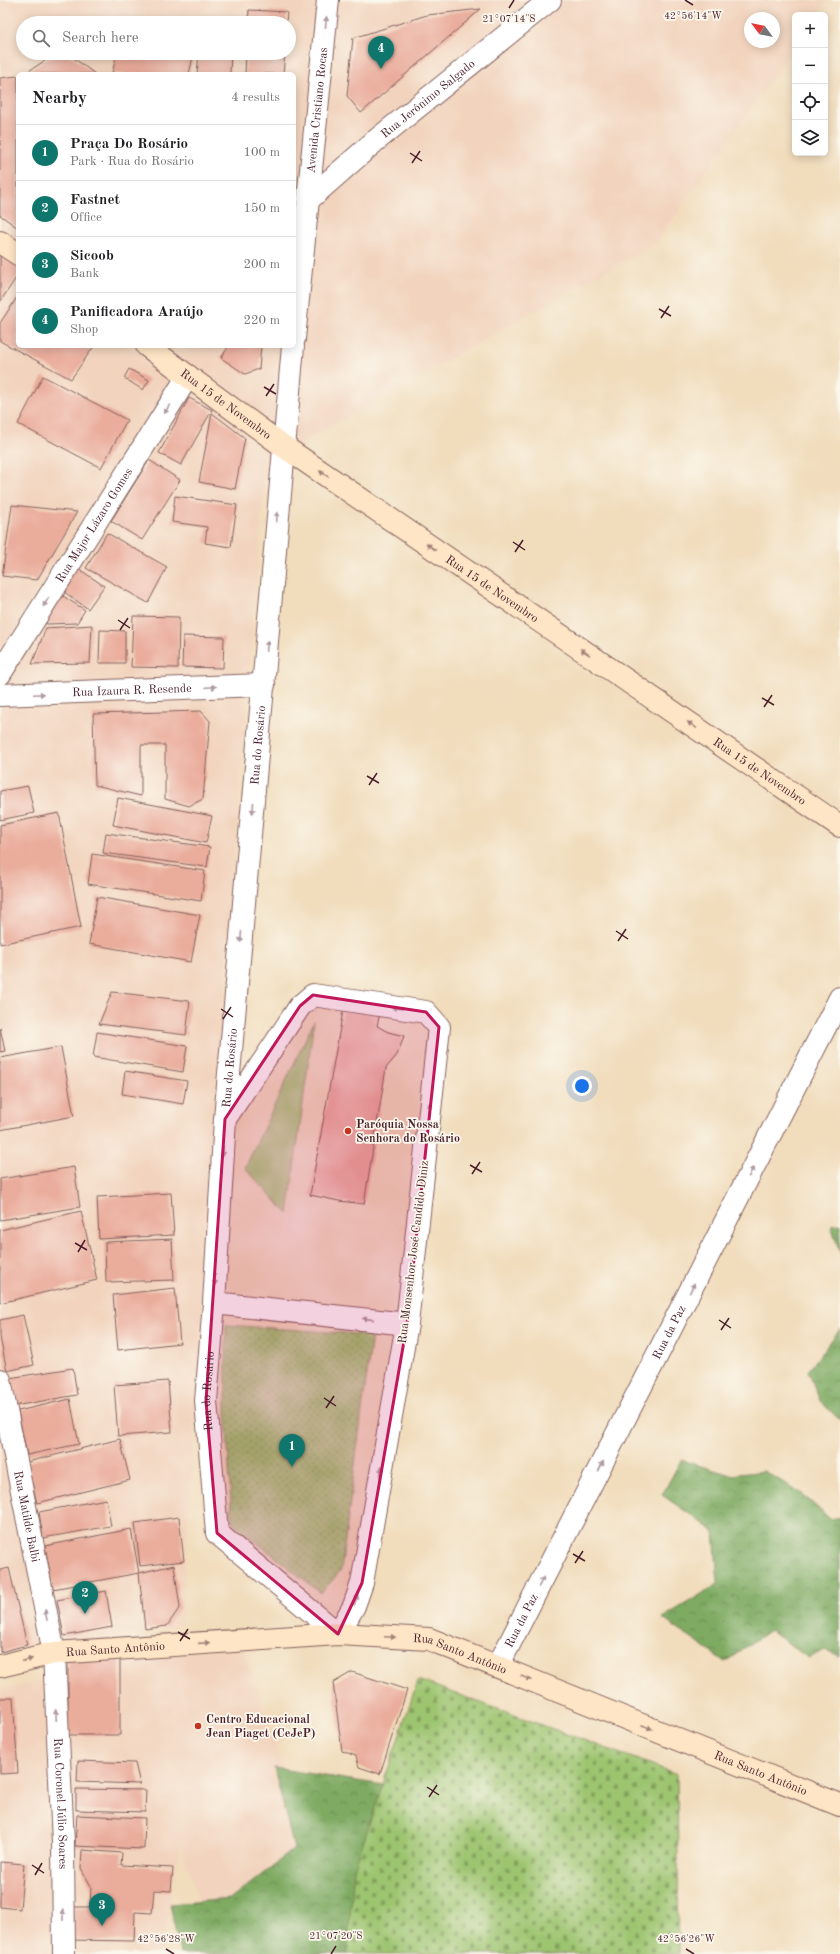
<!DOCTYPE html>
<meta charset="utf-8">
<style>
body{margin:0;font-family:"Old Standard TT",serif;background:#f6f6f6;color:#202124}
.controls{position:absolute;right:12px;top:12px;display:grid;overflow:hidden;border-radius:6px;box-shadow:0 2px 10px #0003}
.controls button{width:36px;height:36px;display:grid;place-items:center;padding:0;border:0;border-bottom:1px solid #e0e0e0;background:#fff;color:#202124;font:20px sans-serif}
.compass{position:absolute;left:744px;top:12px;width:36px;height:36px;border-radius:50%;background:#fff;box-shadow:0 2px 10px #0003;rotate:302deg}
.you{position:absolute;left:582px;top:1086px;width:14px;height:14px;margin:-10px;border:3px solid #fff;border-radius:50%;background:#1a73e8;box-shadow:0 0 0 6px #1a73e833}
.badge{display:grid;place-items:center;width:26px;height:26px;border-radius:50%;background:#0f766e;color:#fff;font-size:13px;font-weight:700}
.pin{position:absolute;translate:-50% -33px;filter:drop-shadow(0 1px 2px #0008)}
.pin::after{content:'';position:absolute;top:21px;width:14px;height:12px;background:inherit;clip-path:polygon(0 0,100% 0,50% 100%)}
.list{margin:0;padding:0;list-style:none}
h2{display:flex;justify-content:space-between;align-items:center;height:52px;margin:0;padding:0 16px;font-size:17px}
h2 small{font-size:13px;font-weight:400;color:#757577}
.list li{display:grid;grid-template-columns:26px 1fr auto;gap:12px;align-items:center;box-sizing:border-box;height:56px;padding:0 16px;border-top:1px solid #e0e0e0}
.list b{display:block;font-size:15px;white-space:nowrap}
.list p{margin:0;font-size:13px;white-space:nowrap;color:#757577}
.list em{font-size:13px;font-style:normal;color:#757577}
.icon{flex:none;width:22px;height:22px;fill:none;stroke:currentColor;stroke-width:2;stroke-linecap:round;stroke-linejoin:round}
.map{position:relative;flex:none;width:840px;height:1954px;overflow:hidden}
.search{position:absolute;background:#fff;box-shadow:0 2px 10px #0003;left:16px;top:16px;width:280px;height:44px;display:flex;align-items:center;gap:10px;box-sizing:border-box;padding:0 14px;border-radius:22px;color:#757577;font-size:15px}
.panel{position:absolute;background:#fff;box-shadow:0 2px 10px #0003;left:16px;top:72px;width:280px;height:276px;border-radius:6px}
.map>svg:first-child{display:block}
.built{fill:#f2d4be;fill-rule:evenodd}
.forest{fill:url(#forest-crowns);stroke:#646446}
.cemetery{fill:url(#cemetery-stones);stroke:#74724e}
.park{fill:url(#park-dots);stroke:#74724e}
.garden{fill:#9dc570;stroke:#74724e}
.building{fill:#eaac9b}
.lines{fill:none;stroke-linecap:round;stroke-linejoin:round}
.street-casing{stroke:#84615d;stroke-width:24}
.secondary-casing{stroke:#84615d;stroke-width:24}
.street{stroke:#fff;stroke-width:22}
.secondary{stroke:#fee5c5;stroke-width:22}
.oneway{fill:#ae9aa0}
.oneway2{fill:#a48278}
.marked{fill:#c2185b;fill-opacity:0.2;stroke:#c2185b;stroke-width:3;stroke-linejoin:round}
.ticks{fill:none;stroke:#4a1f2b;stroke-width:1.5}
.poi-dot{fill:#c8321e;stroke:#fbf7ec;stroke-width:1.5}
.labels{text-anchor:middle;stroke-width:3.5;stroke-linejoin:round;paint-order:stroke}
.street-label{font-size:12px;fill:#4a1f2b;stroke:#fbf7ec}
.poi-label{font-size:12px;font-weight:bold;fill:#4a1f2b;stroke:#fbf7ec;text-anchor:start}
.ticks-label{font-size:10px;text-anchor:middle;fill:#4a1f2b;stroke:#fbf7ec;stroke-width:3.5;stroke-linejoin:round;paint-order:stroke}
</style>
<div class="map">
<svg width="840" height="1954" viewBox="0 0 840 1954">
<defs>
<pattern id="forest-crowns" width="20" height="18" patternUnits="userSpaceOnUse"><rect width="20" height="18" fill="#7eaa62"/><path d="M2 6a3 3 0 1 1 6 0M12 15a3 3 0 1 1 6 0" fill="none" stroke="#698a51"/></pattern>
<pattern id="cemetery-stones" width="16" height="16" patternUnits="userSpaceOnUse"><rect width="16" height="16" fill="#9dc570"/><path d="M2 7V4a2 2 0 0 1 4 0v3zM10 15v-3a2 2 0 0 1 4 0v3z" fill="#829f5c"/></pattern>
<pattern id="park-dots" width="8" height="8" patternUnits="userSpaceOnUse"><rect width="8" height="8" fill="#9dc570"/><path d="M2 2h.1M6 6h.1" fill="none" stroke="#829f5c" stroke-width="1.8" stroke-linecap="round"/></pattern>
</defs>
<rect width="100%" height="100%" fill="#fbf7ec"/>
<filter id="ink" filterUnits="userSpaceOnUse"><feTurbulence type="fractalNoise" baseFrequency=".025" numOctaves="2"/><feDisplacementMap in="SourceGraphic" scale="8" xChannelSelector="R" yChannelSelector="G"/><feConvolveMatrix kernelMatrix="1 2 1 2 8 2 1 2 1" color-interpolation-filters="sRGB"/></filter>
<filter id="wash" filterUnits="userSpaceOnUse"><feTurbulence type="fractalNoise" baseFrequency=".012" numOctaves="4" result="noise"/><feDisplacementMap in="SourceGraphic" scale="16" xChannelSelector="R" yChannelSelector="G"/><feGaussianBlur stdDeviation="0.9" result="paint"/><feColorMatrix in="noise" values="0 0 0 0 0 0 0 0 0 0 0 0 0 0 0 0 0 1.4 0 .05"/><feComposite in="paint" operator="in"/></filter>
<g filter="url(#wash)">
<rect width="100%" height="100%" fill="#f1dcbb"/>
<path class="built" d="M0,0H827L817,15H795V46L656,243L266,462L238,809L181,1625L0,1663ZM750,18H774V42H750ZM23,23H289V53H23ZM18,74H294V346H18Z
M242,1645L324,1888L208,1927L180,1844L161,1954H0V1689L109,1669L107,1663Z"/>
<path class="forest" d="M840,1224V1253L831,1225Z
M840,1329V1420L820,1401L808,1371Z
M681,1460L731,1475L764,1471L801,1493L830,1519L840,1517V1656L825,1650L808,1658L770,1630L725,1662L662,1618L718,1584L714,1531L662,1495Z
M274,1768L383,1785L349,1954H180L170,1904L231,1899L294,1849Z"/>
<path class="cemetery" d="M418,1680L677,1774L679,1954H347L354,1870Z"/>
<path class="park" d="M226,1325L372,1335L341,1570L321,1593L232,1523L226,1410Z"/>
<path class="garden" d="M314,1021L288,1214L245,1168Z"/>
<g id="blocks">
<path class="building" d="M481,9L361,113L347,96L353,38L427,15Z
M249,10L287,12L286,23H248Z
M57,53H67L95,74H24Z
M117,53H194L189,74H112Z
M199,53H231L230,74H197Z
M246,53H285L283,74H245Z
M18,76V228L0,215V78Z
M0,251L18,263V275L0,302Z
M18,296V346H94L71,379L0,341V323Z
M229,346H261L259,369L245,374L221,358Z
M129,369L149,380L143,390L124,378Z
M43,376L127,420L101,468L18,424Z
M189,398L212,410L181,465L159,453Z
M212,413L245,438L235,489L199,482Z
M149,460L180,480L142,540L111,521Z
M175,496L237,505L231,547L205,543L207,527L172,522Z
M12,505L77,512L37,580L2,576Z
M107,533L167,567L148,603L86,568Z
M72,564L104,586L88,609L56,586Z
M55,591L85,610L77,623L47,624L38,619Z
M133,616L179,617L178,668L131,667Z
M92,625L90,663L32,664L46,628Z
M100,630L125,631V663H99Z
M183,636L224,637L223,668L182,667Z
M201,711L210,721L203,799L189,806L165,799V745H141V796L95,785L93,714Z
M28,786L34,813L0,820V791Z
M118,798L212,816L206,843L113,825Z
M59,813L81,927L0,944V825Z
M106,833L210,847L207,867L103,853Z
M92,854L205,871L201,901L88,884Z
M97,897L200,915L191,962L89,944Z
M112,992L190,1001L186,1035L99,1024Z
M343,1011L380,1013L377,1026L388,1032L404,1036L397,1055L386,1068L364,1204L339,1201L310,1195Z
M0,1028L5,1051L0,1052Z
M97,1032L187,1046L183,1072L93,1057Z
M61,1047L74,1116L0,1130V1058Z
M125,1071L187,1081L183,1104L122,1094Z
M74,1167L80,1207L0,1220V1179Z
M171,1193L174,1235L99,1239L97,1197Z
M81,1211L97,1280L0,1303V1230Z
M172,1239L174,1280L106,1282L105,1242Z
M175,1288L180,1343L118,1350L113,1295Z
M23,1315L34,1365L7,1371L0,1337V1320Z
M73,1368L77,1395L14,1406L9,1378Z
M168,1381L172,1432L118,1436L114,1385Z
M70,1399L79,1444L27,1455L18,1411Z
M120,1439L130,1480L37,1503L27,1462Z
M106,1499L111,1526L43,1538L39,1512Z
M179,1517L184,1561L140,1566L135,1523Z
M131,1529L139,1573L53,1589L45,1546Z
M174,1565L180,1607L167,1626L145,1629L139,1573Z
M9,1568L27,1645L0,1652V1570Z
M106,1591L112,1627L64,1636L57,1600Z
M68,1654H120V1735H68Z
M352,1672L407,1690L380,1774L359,1767L356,1756L342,1751L333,1683Z
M0,1698H13L18,1773L0,1774Z
M78,1761L135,1763L140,1784L77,1782Z
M76,1789L146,1790L145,1812L76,1810Z
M77,1815L145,1818L144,1849L75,1846Z
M82,1850L122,1853L121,1865L173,1868L171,1891L154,1890L152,1913L135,1912L134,1941L69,1940L70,1907H90L91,1886L81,1868Z
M0,1862L24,1864L20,1909L0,1907Z"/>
</g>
</g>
<g filter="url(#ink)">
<use href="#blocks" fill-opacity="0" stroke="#84615d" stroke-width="1"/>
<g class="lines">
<g class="street-casing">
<g id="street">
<path id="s1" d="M308,200L374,142L550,0"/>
<path id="s2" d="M294,339L328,0"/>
<path id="s3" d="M0,674L188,376"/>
<path id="s4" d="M0,695L264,685"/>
<path id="s5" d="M225,1119L300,1006L313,995L426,1012L439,1027L407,1324L362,1583L354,1606L338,1634L217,1533L206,1401L214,1303L225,1119L293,346"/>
<path d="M214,1303L407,1324"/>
<path id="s6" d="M0,1380L54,1653L63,1843L64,1954"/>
<path id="s7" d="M498,1666L840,998"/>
</g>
</g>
<g class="secondary-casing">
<g id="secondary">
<path d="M0,242L18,254"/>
<path id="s8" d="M147,346L283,446L840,826"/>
<path id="s9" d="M0,1666L54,1653L338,1634L429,1639L840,1805"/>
</g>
</g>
<use href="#street" class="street"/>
<use href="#secondary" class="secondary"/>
</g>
<defs><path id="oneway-solid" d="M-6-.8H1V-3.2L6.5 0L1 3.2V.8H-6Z"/></defs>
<g class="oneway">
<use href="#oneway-solid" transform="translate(326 22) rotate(-84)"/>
<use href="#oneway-solid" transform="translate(167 409) rotate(122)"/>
<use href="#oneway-solid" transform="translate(277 517) rotate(-85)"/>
<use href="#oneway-solid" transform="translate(46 602) rotate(122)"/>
<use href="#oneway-solid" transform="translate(267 646) rotate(-85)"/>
<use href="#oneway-solid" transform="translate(211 687) rotate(-2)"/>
<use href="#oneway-solid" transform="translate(39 694) rotate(-2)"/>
<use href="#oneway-solid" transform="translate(253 808) rotate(95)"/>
<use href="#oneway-solid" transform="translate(241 937) rotate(95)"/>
<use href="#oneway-solid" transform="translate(397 1008) rotate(-171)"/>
<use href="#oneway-solid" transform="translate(429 1108) rotate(-84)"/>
<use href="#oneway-solid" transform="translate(223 1151) rotate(93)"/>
<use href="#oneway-solid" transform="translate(751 1172) rotate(-63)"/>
<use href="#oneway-solid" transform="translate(215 1280) rotate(93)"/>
<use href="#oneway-solid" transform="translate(692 1288) rotate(-63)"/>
<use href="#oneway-solid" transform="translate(368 1319) rotate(-174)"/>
<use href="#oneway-solid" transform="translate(601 1466) rotate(-63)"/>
<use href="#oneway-solid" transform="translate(381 1472) rotate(-80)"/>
<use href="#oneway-solid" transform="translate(541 1582) rotate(-63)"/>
<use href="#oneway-solid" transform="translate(356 1600) rotate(-70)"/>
<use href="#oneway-solid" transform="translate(46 1615) rotate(-101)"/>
<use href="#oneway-solid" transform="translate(56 1715) rotate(-93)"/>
<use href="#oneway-solid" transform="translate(63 1915) rotate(-90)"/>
</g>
<g class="oneway2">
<use href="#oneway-solid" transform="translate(324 474) rotate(-146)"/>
<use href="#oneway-solid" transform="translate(431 547) rotate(-146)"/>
<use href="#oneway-solid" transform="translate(585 652) rotate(-146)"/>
<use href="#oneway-solid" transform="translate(692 725) rotate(-146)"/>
<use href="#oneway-solid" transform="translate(390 1637) rotate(3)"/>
<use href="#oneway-solid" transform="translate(204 1643) rotate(-4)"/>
<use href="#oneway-solid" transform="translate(27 1660) rotate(-13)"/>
<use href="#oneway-solid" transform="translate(526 1678) rotate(22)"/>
<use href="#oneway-solid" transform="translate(647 1727) rotate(22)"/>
</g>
</g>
<path class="marked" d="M313,995L426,1012L439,1027L407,1324L362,1583L338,1634L217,1533L206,1401L225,1119L300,1006Z"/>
<path class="ticks" d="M685,0L693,5M509,8L514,0M410,153L422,161M412,163L420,151M659,309L671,316M661,318L669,306M264,387L276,394M266,396L274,384M513,542L525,550M515,552L523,540M118,620L130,628M120,630L128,618M762,698L774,705M764,707L772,695M367,776L379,783M369,785L377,773M616,931L628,939M618,941L626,929M221,1009L233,1017M223,1019L231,1007M470,1165L482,1172M472,1174L480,1162M75,1243L87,1250M78,1252L85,1240M719,1320L731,1328M721,1330L729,1318M324,1398L336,1406M326,1408L334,1396M573,1554L585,1561M575,1563L583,1551M178,1632L190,1639M180,1641L188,1629M427,1787L439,1795M429,1797L437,1785M32,1865L44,1873M35,1875L42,1863M166,1949L174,1954M686,1949L694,1954M331,1954L336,1946"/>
<g class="poi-dot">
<circle cx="348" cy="1131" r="4"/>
<circle cx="198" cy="1726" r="4"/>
</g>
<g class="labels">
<g class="street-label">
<text dy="4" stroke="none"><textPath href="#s1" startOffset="157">Rua Jerônimo Salgado</textPath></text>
<text dy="4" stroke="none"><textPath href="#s2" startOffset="230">Avenida Cristiano Rocas</textPath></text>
<text dy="4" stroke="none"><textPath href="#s8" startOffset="98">Rua 15 de Novembro</textPath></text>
<text dy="4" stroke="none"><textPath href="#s3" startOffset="176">Rua Major Lázaro Gomes</textPath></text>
<text dy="4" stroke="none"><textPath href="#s8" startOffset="422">Rua 15 de Novembro</textPath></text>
<text dy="4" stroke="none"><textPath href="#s4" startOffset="132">Rua Izaura R. Resende</textPath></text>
<text dy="4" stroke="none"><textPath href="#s5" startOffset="1853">Rua do Rosário</textPath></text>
<text dy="4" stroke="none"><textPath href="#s8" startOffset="746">Rua 15 de Novembro</textPath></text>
<text dy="4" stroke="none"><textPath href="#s5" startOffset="1529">Rua do Rosário</textPath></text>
<text transform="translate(413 1252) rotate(-83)" y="4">Rua Monsenhor José Candido Diniz</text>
<text dy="4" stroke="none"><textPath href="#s7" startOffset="375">Rua da Paz</textPath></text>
<text dy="4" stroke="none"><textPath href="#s5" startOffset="1205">Rua do Rosário</textPath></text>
<text dy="4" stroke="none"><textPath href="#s6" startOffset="139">Rua Matilde Balbi</textPath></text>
<text dy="4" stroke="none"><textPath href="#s7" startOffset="51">Rua da Paz</textPath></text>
<text dy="4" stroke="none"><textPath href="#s9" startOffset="117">Rua Santo Antônio</textPath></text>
<text dy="4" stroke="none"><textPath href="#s9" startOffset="465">Rua Santo Antônio</textPath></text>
<text dy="4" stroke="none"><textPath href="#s9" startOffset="789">Rua Santo Antônio</textPath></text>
<text dy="4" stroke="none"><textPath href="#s6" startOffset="429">Rua Coronel Júlio Soares</textPath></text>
</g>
<g class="poi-label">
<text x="356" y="1128">Paróquia Nossa<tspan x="356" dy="14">Senhora do Rosário</tspan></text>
<text x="206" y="1723">Centro Educacional<tspan x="206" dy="14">Jean Piaget (CeJeP)</tspan></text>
</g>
</g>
<g class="ticks-label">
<text x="693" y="19">42°56'14"W</text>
<text x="509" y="22">21°07'14"S</text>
<text x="336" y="1939">21°07'20"S</text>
<text x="166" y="1942">42°56'28"W</text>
<text x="686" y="1942">42°56'26"W</text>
</g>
</svg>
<div class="controls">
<button>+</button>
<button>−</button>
<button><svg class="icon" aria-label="locate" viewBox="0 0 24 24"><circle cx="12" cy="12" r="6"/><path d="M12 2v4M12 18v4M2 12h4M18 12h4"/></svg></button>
<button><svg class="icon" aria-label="layers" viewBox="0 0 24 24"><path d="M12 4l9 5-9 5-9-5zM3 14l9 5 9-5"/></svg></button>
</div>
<svg class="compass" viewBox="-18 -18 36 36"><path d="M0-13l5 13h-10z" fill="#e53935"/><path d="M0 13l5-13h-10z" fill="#757577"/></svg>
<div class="you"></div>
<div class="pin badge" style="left:292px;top:1467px">1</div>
<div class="pin badge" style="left:85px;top:1614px">2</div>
<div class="pin badge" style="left:102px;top:1926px">3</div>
<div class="pin badge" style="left:381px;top:69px">4</div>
<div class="search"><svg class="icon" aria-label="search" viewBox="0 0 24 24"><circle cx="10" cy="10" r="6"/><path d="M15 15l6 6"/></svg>Search here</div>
<section class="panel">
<h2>Nearby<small>4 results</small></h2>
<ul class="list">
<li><span class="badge">1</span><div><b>Praça Do Rosário</b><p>Park · Rua do Rosário</p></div><em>100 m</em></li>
<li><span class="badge">2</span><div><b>Fastnet</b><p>Office</p></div><em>150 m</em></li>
<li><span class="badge">3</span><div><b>Sicoob</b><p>Bank</p></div><em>200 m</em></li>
<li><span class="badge">4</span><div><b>Panificadora Araújo</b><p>Shop</p></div><em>220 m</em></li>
</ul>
</section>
</div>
